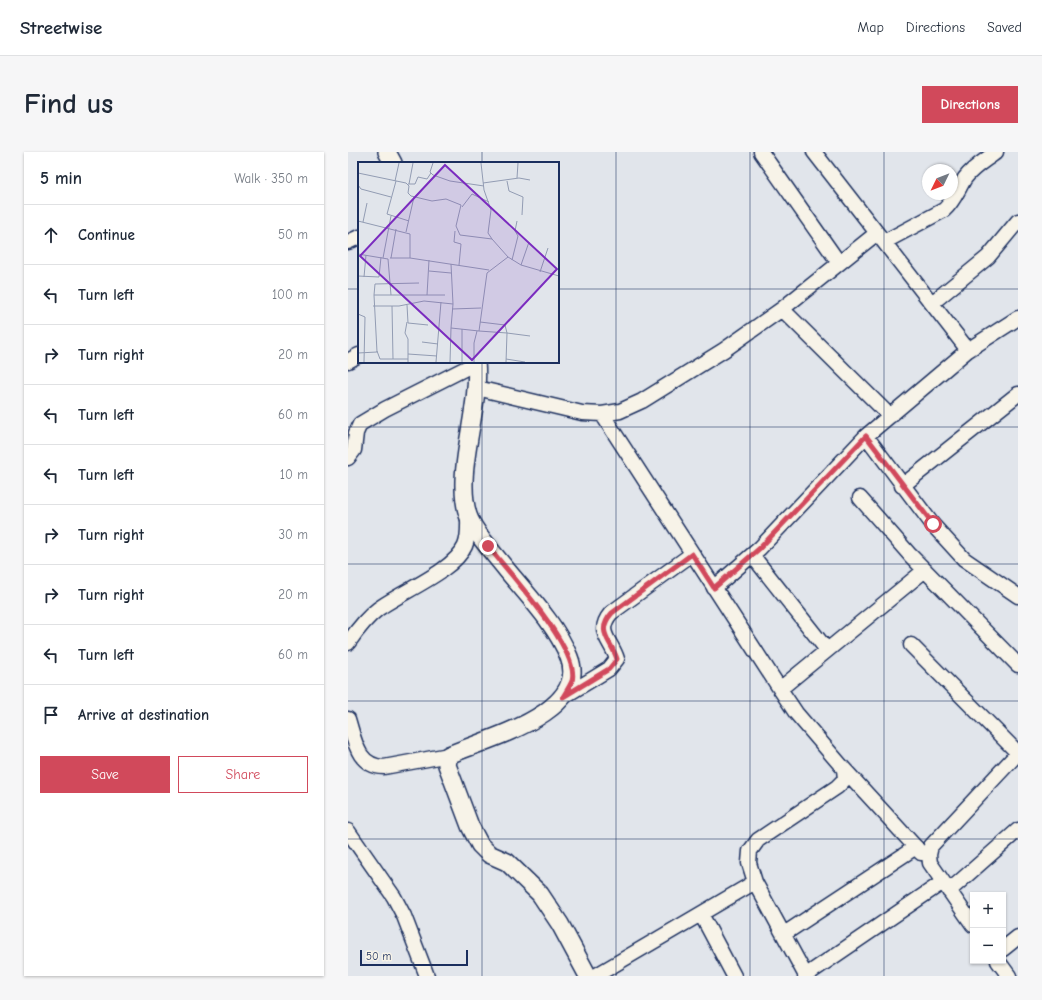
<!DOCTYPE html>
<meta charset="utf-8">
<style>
body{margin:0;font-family:"Comic Neue",sans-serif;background:#f6f6f7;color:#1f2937}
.controls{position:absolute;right:12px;bottom:12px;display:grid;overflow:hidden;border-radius:0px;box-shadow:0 1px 3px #0004}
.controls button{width:36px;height:36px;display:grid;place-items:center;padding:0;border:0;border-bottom:1px solid #e0e1e3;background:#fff;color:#1f2937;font:20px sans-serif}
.compass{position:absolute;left:574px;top:12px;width:36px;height:36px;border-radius:50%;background:#fff;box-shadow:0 1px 3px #0004;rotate:227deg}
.scale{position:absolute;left:12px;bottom:10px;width:108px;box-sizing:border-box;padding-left:4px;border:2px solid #1b2f5e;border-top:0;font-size:11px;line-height:14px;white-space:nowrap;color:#1b2f5e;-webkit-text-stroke:3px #f7f3e8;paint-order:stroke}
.stop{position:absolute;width:12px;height:12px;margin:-9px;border:3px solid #d1495b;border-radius:50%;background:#fff}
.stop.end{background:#d1495b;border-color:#fff;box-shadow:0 1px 4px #0008}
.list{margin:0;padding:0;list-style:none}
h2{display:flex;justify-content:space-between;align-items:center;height:52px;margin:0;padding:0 16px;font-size:17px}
h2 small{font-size:13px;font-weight:400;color:#747a83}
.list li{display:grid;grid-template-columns:26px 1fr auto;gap:12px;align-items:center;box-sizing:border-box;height:60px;padding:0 16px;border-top:1px solid #e0e1e3}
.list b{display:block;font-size:15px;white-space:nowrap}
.list em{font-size:13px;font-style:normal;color:#747a83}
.actions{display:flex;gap:8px;padding:12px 16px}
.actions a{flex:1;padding:9px 0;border:1px solid #d1495b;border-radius:0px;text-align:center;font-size:14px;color:#d1495b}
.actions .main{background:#d1495b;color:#fff}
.icon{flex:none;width:22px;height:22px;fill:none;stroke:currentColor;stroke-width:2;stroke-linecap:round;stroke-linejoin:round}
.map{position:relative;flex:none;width:670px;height:824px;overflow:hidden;border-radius:0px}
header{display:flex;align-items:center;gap:24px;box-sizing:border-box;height:56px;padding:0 20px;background:#fff;border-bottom:1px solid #e0e1e3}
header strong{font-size:19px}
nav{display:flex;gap:22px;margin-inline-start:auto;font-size:14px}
.intro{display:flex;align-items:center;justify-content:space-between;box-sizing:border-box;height:96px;padding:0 24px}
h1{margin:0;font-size:28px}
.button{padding:10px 18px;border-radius:0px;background:#d1495b;color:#fff;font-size:14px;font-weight:700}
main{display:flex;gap:24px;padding:0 24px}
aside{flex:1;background:#fff;border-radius:0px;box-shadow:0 1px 3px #0004}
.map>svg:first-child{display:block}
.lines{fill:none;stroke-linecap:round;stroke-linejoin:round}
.minor-casing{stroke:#1b2f5e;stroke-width:17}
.tertiary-casing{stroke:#1b2f5e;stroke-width:20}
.minor{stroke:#f7f3e8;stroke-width:14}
.tertiary{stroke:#f7f3e8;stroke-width:17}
.route{stroke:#d1495b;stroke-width:5}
.grid{fill:none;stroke:#1b2f5e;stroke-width:1;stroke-opacity:0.55}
.inset-road{fill:none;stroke:#929cb3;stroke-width:1}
.view{fill:#7b2cbf;fill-opacity:0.15;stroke:#7b2cbf;stroke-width:2}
.inset-edge{fill:none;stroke:#1b2f5e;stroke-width:2}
</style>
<header>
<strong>Streetwise</strong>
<nav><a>Map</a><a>Directions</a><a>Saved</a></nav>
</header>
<div class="intro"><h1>Find us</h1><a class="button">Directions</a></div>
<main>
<aside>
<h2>5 min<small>Walk · 350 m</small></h2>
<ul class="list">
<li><svg class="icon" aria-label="ahead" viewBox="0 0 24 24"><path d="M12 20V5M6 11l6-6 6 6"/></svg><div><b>Continue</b></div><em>50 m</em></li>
<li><svg class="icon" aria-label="left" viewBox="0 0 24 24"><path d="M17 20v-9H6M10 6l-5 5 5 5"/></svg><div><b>Turn left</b></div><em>100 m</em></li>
<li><svg class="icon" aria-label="right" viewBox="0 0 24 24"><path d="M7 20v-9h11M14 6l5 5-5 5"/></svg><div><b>Turn right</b></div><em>20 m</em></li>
<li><svg class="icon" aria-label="left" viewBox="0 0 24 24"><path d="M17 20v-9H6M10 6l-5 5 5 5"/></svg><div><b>Turn left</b></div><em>60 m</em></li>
<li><svg class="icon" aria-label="left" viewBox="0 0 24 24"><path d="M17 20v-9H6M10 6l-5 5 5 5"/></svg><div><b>Turn left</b></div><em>10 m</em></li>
<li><svg class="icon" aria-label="right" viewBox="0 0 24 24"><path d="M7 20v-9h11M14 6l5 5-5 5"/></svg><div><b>Turn right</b></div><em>30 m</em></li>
<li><svg class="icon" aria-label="right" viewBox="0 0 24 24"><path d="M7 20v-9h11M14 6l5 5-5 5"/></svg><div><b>Turn right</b></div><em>20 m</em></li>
<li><svg class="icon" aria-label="left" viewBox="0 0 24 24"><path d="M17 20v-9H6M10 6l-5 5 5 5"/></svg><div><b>Turn left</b></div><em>60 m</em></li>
<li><svg class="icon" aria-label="arrive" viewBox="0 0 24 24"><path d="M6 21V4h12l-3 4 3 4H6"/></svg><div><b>Arrive at destination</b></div></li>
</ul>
<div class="actions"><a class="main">Save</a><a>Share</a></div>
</aside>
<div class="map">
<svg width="670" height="824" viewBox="0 0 670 824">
<rect width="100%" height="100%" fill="#e1e5eb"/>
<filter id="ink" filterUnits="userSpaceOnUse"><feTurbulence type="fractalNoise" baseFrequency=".025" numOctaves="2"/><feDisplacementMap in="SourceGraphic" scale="8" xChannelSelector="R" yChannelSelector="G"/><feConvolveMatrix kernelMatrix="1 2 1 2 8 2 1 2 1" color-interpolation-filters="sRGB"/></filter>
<g filter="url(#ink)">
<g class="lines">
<g class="minor-casing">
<path id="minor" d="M413,0L491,111
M529,81L620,198L518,284L585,373L616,407L670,444
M0,90L11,85
M536,90L596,58C606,49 610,37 617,26C625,15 638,8 648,0
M584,151L640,105L670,69
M434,157L542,264
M620,198L670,166
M0,209L11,203
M129,236L234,261L254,262L272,259L294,249L376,198L434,157L529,81L466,0
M254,262L432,537L448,561L496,617L497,627L489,635L410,688L402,699L401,711L407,730L458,824
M0,306L6,298L8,281L12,272L37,257L128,211
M554,334L670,242
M512,346L562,403L670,513
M404,403L479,498
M366,436L412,396L518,284
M0,491C9,478 18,466 30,457C53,440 106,419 117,394C121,385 120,374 120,364
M563,493L670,601
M432,537L577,418
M215,545L261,517L269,507C263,488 247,480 263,461L344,402
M0,567C7,589 9,614 36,615L101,603
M496,617L573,701
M0,679L46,745L56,764L79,824
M601,739L670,678
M353,762L386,824
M625,773L582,711L581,703L583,694L670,601
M436,782L568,695
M655,797L670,785
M650,809L661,824
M247,824L407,730
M457,824L595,730"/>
</g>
<g class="tertiary-casing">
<path id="tertiary" d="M39,0L45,11
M128,210C133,258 106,319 120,363C125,379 147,403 158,417C180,444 208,472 221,505C243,561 137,587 101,603L99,613L122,674L132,693L141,702L159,710L192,742L212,772L240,824"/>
</g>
<use href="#minor" class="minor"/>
<use href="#tertiary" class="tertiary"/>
</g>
</g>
<g class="lines" filter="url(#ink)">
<path class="route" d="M140,394C159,419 233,498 224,529C222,534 218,540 215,545L261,517L269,507C263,488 247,480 264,461L344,402L366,436L412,396L518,284L585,372"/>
</g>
<path class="grid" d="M134,0V11M268,0V824M402,0V824M536,0V824M0,137H11M210,137H670M134,210V824M0,275H670M0,412H670M0,549H670M0,687H670"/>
<g transform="translate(10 10)">
<rect width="201" height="201" fill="#e1e5eb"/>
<path class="inset-road" d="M75,1L72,10L75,13L92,19L126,24M123,1L126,28L133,48L130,71L134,77M0,11L48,21L51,24L50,31L53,34L74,39L88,37L103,43L98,64L102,73L134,77L150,95L163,103L201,114M159,16L160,1M37,19L41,1M38,19L29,52L51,59M149,19L151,29L165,35L164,53M125,21L161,16L172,18M50,22H57L60,15L69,17L73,11M51,22L55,1M0,23L3,27L33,35M104,45L114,32L131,40M0,59L52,72V96L131,108M5,60L9,41M97,69L96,80L103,82L101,103M48,70L56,35M0,92L30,97L33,133H16L19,190L0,191M25,96L33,54M32,96H52M33,96L38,67M154,98L160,74L157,69L159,59M93,102L95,142M163,103L171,80M71,109L93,111M182,110L190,86M0,114L21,115L23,95M6,115L8,93M16,133L17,122L61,121M33,133H87M69,133L71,98M49,143L50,161L70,163M15,144H41L66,139L95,142L93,166L121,169M34,144L35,197M94,147L123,146M0,152L7,155L6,200M49,160L47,171L50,177V200M122,160L147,163L149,171L172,174M64,180L80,182M19,189L22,197H50M50,192L79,194M148,197L167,200M78,200L83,140M92,200L93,166M104,200V167M116,200V181L119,169M148,200L149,171L121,169L129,111L150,95"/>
<path class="view" d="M87,3L199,107L114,198L2,94Z"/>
<rect width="201" height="201" class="inset-edge"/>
</g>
</svg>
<div class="controls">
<button>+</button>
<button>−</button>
</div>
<svg class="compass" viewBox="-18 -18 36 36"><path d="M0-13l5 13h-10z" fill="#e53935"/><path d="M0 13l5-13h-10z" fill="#747a83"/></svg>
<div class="scale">50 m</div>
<div class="stop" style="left:585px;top:372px"></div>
<div class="stop end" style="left:140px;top:394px"></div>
</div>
</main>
